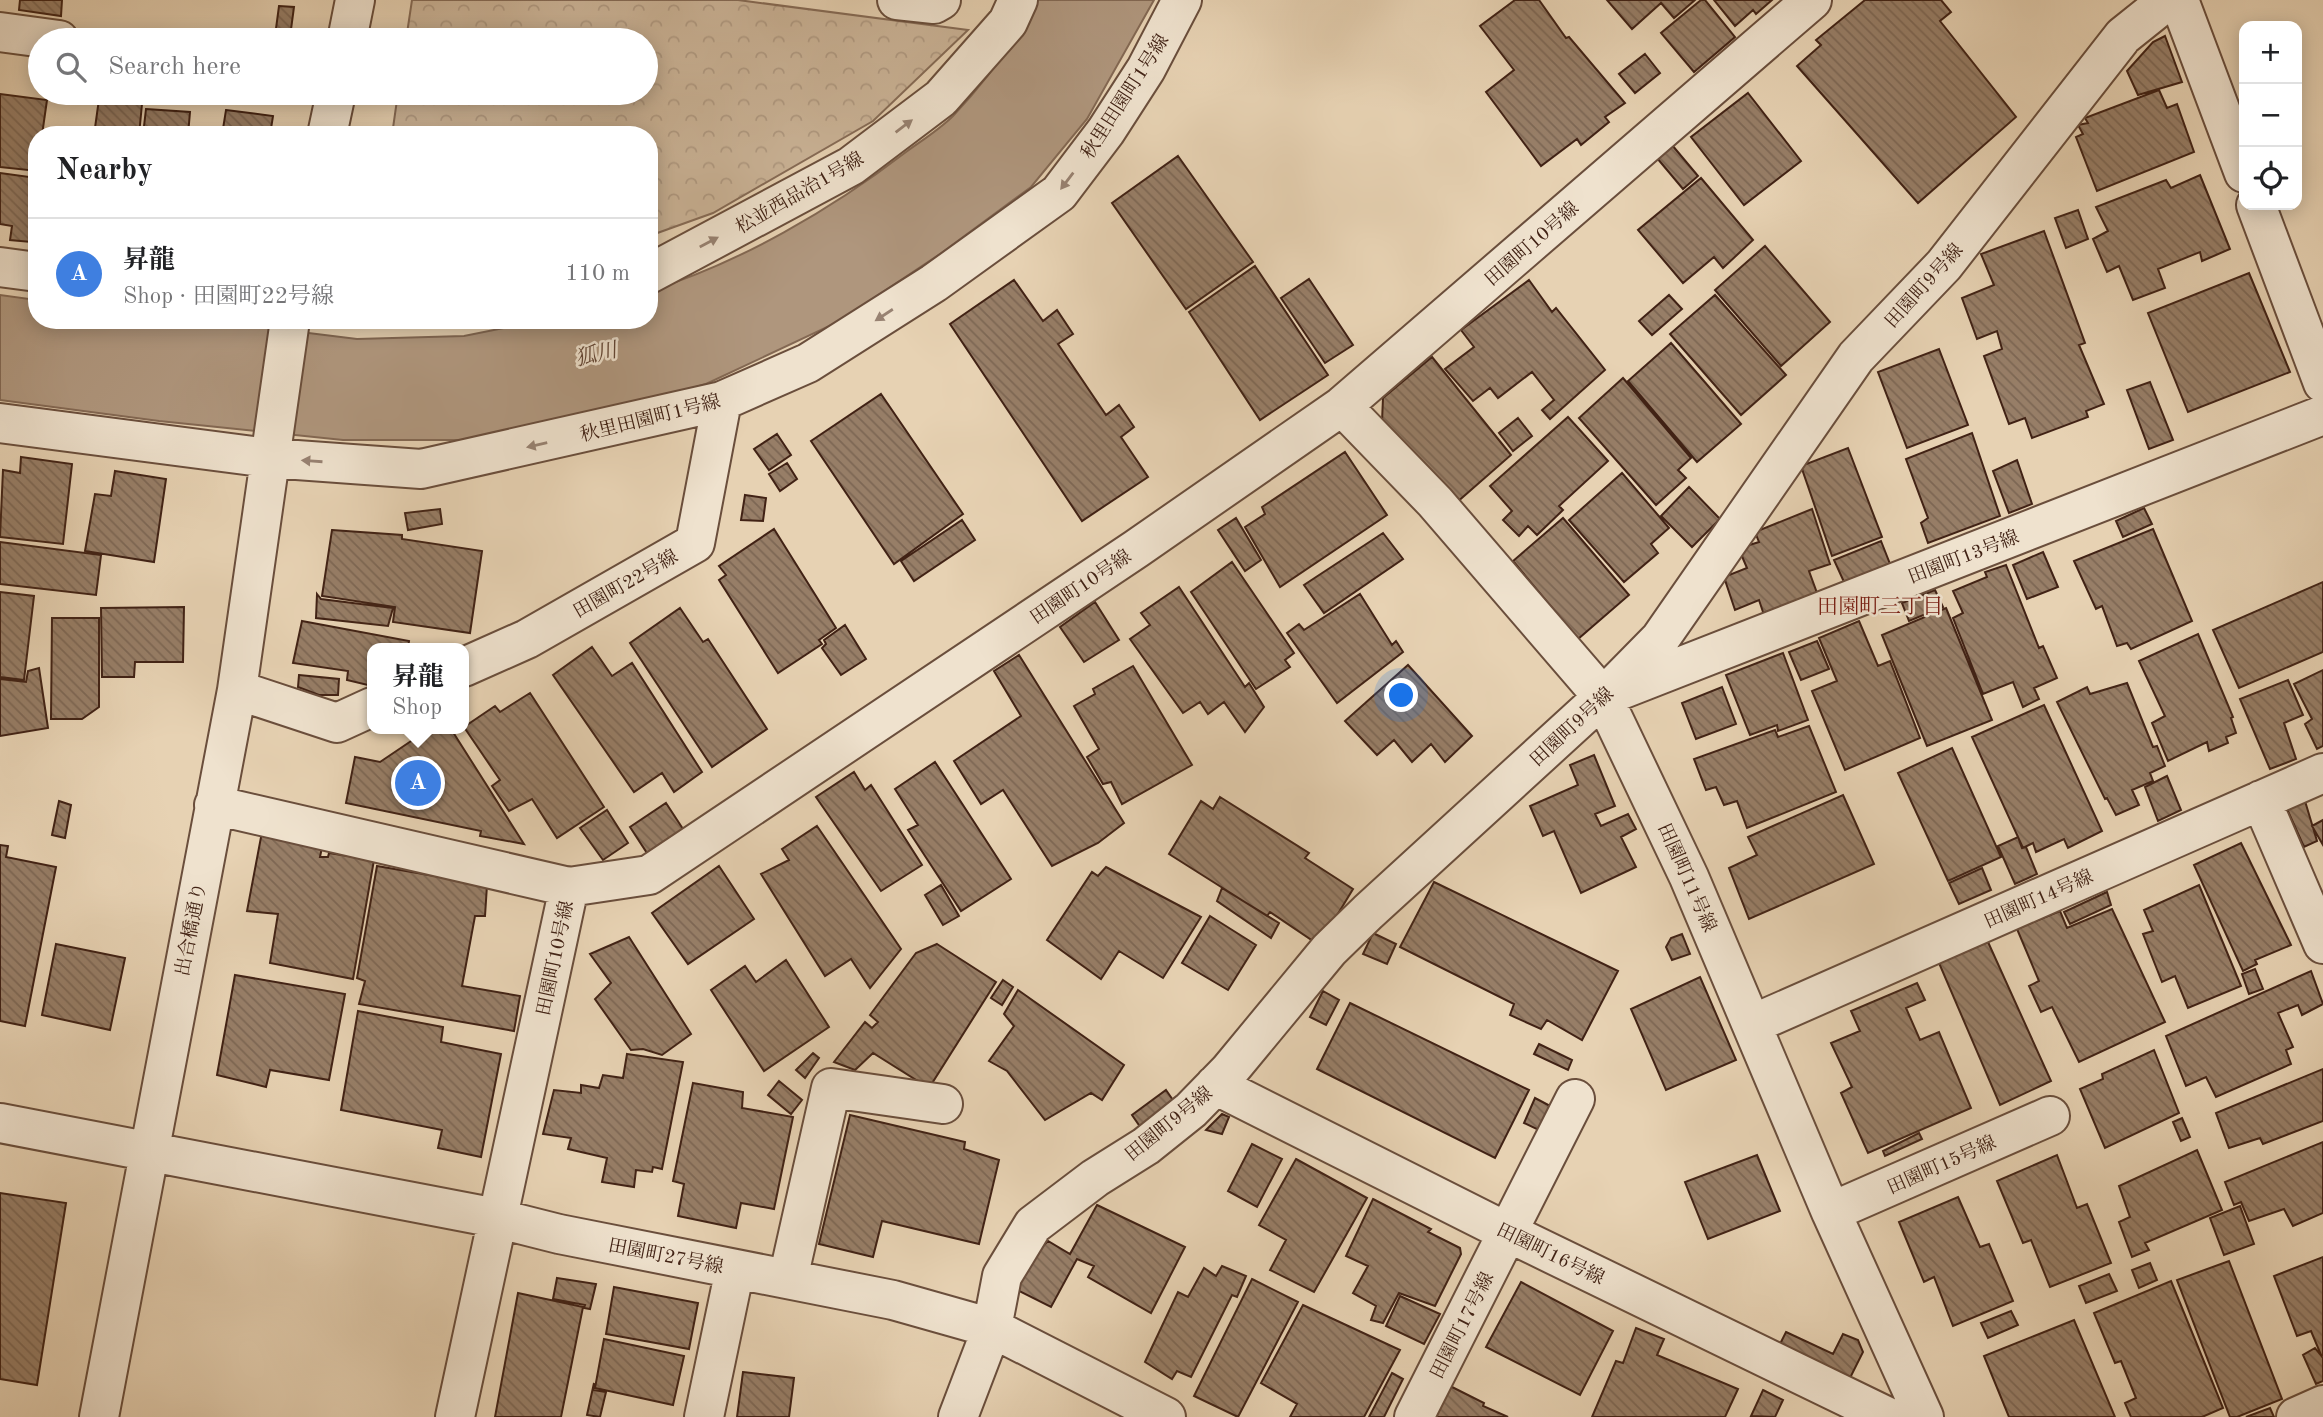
<!DOCTYPE html>
<meta charset="utf-8">
<style>
body{margin:0;font-family:"Old Standard TT","Noto Serif JP",serif;background:#f6f6f6;color:#202124}
.controls{position:absolute;right:21px;top:21px;display:grid;overflow:hidden;border-radius:14px;box-shadow:0 4px 18px #0003}
.controls button{width:63px;height:63px;display:grid;place-items:center;padding:0;border:0;border-bottom:2px solid #e0e0e0;background:#fff;color:#202124;font:35px sans-serif}
.you{position:absolute;left:1402px;top:696px;width:24px;height:24px;margin:-18px;border:5px solid #fff;border-radius:50%;background:#1a73e8;box-shadow:0 0 0 10px #1a73e833}
.badge{display:grid;place-items:center;width:46px;height:46px;border-radius:50%;background:#2563eb;color:#fff;font-size:23px;font-weight:700}
.pin{position:absolute;translate:-50% -50%;border:4px solid #fff;box-shadow:0 2px 7px #0006}
.popup{position:absolute;left:367px;top:643px;width:102px;height:91px;box-sizing:border-box;display:grid;place-content:center;border-radius:14px;background:#fff;filter:drop-shadow(0 2px 5px #0005);font-size:23px;white-space:nowrap;color:#757577}
.popup b{font-size:26px;color:#202124}
.popup::after{content:'';position:absolute;left:50%;top:100%;margin-left:-14px;border:14px solid transparent;border-top-color:#fff}
.list{margin:0;padding:0;list-style:none}
h2{display:flex;justify-content:space-between;align-items:center;height:91px;margin:0;padding:0 28px;font-size:30px}
h2 small{font-size:23px;font-weight:400;color:#757577}
.list li{display:grid;grid-template-columns:46px 1fr auto;gap:21px;align-items:center;box-sizing:border-box;height:112px;padding:0 28px;border-top:2px solid #e0e0e0}
.list b{display:block;font-size:26px;white-space:nowrap}
.list p{margin:0;font-size:23px;white-space:nowrap;color:#757577}
.list em{font-size:23px;font-style:normal;color:#757577}
.icon{flex:none;width:38px;height:38px;fill:none;stroke:currentColor;stroke-width:2;stroke-linecap:round;stroke-linejoin:round}
.map{position:relative;flex:none;width:2323px;height:1417px;overflow:hidden}
.search{position:absolute;background:#fff;box-shadow:0 4px 18px #0003;left:28px;top:28px;width:630px;height:77px;display:flex;align-items:center;gap:18px;box-sizing:border-box;padding:0 24px;border-radius:38px;color:#757577;font-size:26px}
.panel{position:absolute;background:#fff;box-shadow:0 4px 18px #0003;left:28px;top:126px;width:630px;height:203px;border-radius:28px}
.map>svg:first-child{display:block}
.park{fill:url(#park-crowns);stroke:#866b56;stroke-width:2}
.water{fill:#af967d;stroke:#836853;stroke-width:2}
.building{fill:url(#building-back-hatch);stroke:#412215;stroke-width:2}
.lines{fill:none;stroke-linecap:round;stroke-linejoin:round}
.minor-casing{stroke:#6a4e3c;stroke-width:42}
.minor{stroke:#efe2ce;stroke-width:38}
.oneway{fill:#988272}
.labels{text-anchor:middle;stroke-width:5;stroke-linejoin:round;paint-order:stroke}
.street-label{font-size:19px;fill:#412215;stroke:#efe2ce}
.water-label{font-size:21px;font-style:italic;fill:#624534;stroke:#efe2ce}
.neighbourhood-label{font-size:21px;fill:#7a1f14;stroke:#efe2ce}
</style>
<div class="map">
<svg width="2323" height="1417" viewBox="0 0 2323 1417">
<defs>
<pattern id="park-crowns" width="20" height="18" patternUnits="userSpaceOnUse" patternTransform="scale(1.75)"><rect width="20" height="18" fill="#cbb498"/><path d="M2 6a3 3 0 1 1 6 0M12 15a3 3 0 1 1 6 0" fill="none" stroke="#b09a82"/></pattern>
<pattern id="building-back-hatch" width="6" height="6" patternUnits="userSpaceOnUse" patternTransform="scale(1.75)"><rect width="6" height="6" fill="#977e67"/><path d="M-1 5l2 2M0 0l6 6M5-1l2 2" fill="none" stroke="#7d6754"/></pattern>
</defs>
<rect width="100%" height="100%" fill="#e7d2b3"/>
<filter id="stains"><feTurbulence type="fractalNoise" baseFrequency=".00286" numOctaves="4"/><feColorMatrix values="0 0 0 0 .2 0 0 0 0 .09 0 0 0 0 .02 0 0 0 .5 -.17"/></filter>
<radialGradient id="worn" r=".72"><stop offset=".6" stop-color="#630" stop-opacity="0"/><stop offset="1" stop-color="#630" stop-opacity=".3"/></radialGradient>
<path class="park" d="M412,0H738L968,30L873,121L713,213L649,236V135H392L398,93H646V40H406Z"/>
<path class="water" d="M1037,0H1154L1087,119L1031,187L940,254L838,322L706,384L590,418L470,440H343L159,421L0,400V295L37,300V320H203L357,339L464,336L544,320H649V291C740,263 832,209 906,152C921,141 939,130 953,116C986,81 1014,43 1037,0Z"/>
<path class="building" d="M20,0H62L61,16L19,10Z
M1515,0H1539L1566,38L1569,37L1625,103L1605,117L1609,122L1581,145L1577,139L1541,166L1486,92L1514,70L1480,26Z
M1607,0H1695L1674,18L1661,3L1632,29Z
M1701,0H1705L1735,37L1694,72L1661,33Z
M1714,0H1772L1756,14L1753,10L1735,26Z
M1865,0H1941L1951,12L1940,21L2016,117L1918,203L1797,66L1821,45L1816,40Z
M279,6L294,7L290,37L275,36Z
M2165,36L2182,82L2138,95L2127,71L2153,42Z
M1645,54L1660,73L1635,93L1619,74Z
M2159,90L2167,108L2177,104L2194,152L2097,191L2076,137L2083,134L2078,125L2088,123L2085,118Z
M1748,93L1801,161L1744,205L1691,137Z
M0,94L47,100L42,135H37V171L0,167Z
M99,99L142,104L139,135H94Z
M146,109L190,112L188,135H143Z
M226,110L273,116L270,135H222Z
M1672,145L1698,176L1683,189L1657,158Z
M1178,156L1253,262L1186,309L1112,203Z
M0,173L37,178L31,242L10,240L12,226L0,224Z
M2200,175L2230,249L2202,261L2200,252L2158,269L2165,288L2133,300L2119,266L2107,272L2093,239L2108,231L2096,207L2166,180L2171,188Z
M1701,178L1753,240L1723,268L1714,257L1683,283L1638,230Z
M2078,210L2088,239L2066,248L2055,218Z
M2044,231L2085,343L2079,345L2104,404L2086,411L2088,417L2032,438L2025,418L2009,424L1984,356L2002,349L1997,331L1977,339L1962,298L1994,285L1981,254Z
M1765,246L1830,322L1781,366L1715,290Z
M1255,266L1328,375L1260,420L1189,312Z
M2249,273L2290,372L2188,412L2148,313Z
M1309,279L1353,345L1325,363L1281,298Z
M1014,280L1043,321L1057,310L1073,334L1058,344L1106,415L1119,405L1134,427L1121,437L1148,477L1082,521L950,324Z
M1529,280L1552,312L1556,308L1605,370L1550,419L1542,410L1554,400L1532,372L1498,398L1490,388L1473,401L1445,369L1474,347L1461,330Z
M1669,295L1682,309L1652,335L1639,321Z
M1715,295L1786,375L1741,415L1670,334Z
M1671,343L1741,424L1697,462L1628,381Z
M1939,349L1968,425L1907,448L1878,372Z
M1432,357L1511,455L1456,503L1382,422L1383,398Z
M1623,378L1691,458L1678,470L1686,478L1656,505L1579,418Z
M2150,382L2173,440L2149,449L2127,390Z
M881,394L963,514L894,564L811,441Z
M1568,417L1608,461L1559,506L1563,510L1537,535L1528,526L1519,536L1503,520L1512,511L1490,486Z
M1518,418L1532,436L1513,451L1499,433Z
M1972,433L2000,516L1928,543L1921,523L1928,518L1906,459Z
M777,434L791,455L769,470L754,449Z
M1848,448L1882,537L1832,556L1801,466Z
M1345,452L1387,515L1280,587L1245,527L1265,514L1262,507Z
M21,457L72,464L63,544L0,537L3,470L20,473Z
M2017,460L2032,504L2009,513L1993,471Z
M787,463L797,479L780,491L769,474Z
M115,471L166,479L154,562L85,551L95,494L111,496Z
M1622,473L1669,528L1651,544L1658,553L1624,582L1569,520Z
M1689,487L1720,519L1692,547L1661,516Z
M745,495L766,498L763,521L741,520Z
M2144,508L2152,524L2123,537L2116,521Z
M440,509L442,524L408,530L405,513Z
M1812,509L1830,564L1809,571L1817,593L1764,615L1759,600L1735,610L1724,577L1747,568L1741,554L1746,546L1759,542L1755,532Z
M1236,518L1261,560L1245,571L1218,530Z
M1563,518L1629,595L1578,639L1513,561Z
M962,520L975,540L914,581L901,561Z
M774,529L836,628L819,640L822,644L778,673L719,580L726,575L719,566Z
M2153,529L2192,621L2131,649L2127,643L2117,646L2102,606L2096,609L2074,561Z
M332,530L402,535V539L482,551L470,633L393,622L395,607L322,596Z
M1383,533L1403,559L1324,613L1304,585Z
M1881,541L1890,564L1844,582L1834,560Z
M0,542L101,555L96,595L0,584Z
M2043,552L2058,587L2027,599L2013,565Z
M1232,562L1294,653L1285,660L1290,667L1256,689L1191,592Z
M2006,565L2039,648L2043,646L2057,678L2034,688L2039,699L2023,707L2013,682L1983,694L1953,618L1963,613L1953,591L1987,577L1985,572Z
M2323,582V652L2239,688L2213,630Z
M1179,587L1245,687L1249,683L1264,707L1245,732L1224,702L1208,714L1200,702L1183,713L1130,639L1150,625L1141,613Z
M1935,590L1943,607L1909,621L1902,603Z
M0,592L34,596L24,680L0,677Z
M317,594L321,599L393,608L388,626L316,618Z
M1360,594L1392,645L1396,641L1403,652L1337,703L1287,633L1299,624L1304,630Z
M1095,602L1119,640L1084,662L1060,627Z
M184,607L183,662H135L134,677H102L101,608Z
M680,608L703,642L708,639L767,729L712,767L630,643Z
M1946,608L1992,720L1927,746L1882,635Z
M52,618H99V707L82,719H51Z
M302,621L409,641L408,648H372V686L347,680L348,671L293,663Z
M1859,621L1878,666L1890,661L1920,738L1845,770L1812,691L1837,681L1819,638Z
M845,625L866,659L841,675L822,648L826,644L824,640Z
M2198,634L2233,717L2231,718L2236,733L2226,737L2228,743L2209,751L2207,742L2168,761L2152,723L2165,716L2139,661Z
M1817,641L1829,669L1801,680L1789,652Z
M592,647L612,676L632,663L702,772L674,792L662,773L634,792L553,675Z
M1783,653L1808,720L1778,731L1777,725L1750,735L1726,675Z
M1019,655L1124,823L1098,843L1052,866L1003,790L981,804L954,761L1021,716L994,671Z
M1408,665L1472,736L1445,762L1431,744L1412,762L1394,740L1377,755L1345,721Z
M1133,666L1192,765L1122,804L1111,782L1103,784L1087,757L1099,749L1074,706L1095,694L1093,689Z
M39,668L48,728L0,736V679L26,682L28,671Z
M2323,670V746L2317,749L2305,724L2312,719L2294,684Z
M299,675L339,679L338,695H319L298,687Z
M2288,680L2303,715L2284,723L2296,759L2270,769L2240,699Z
M2127,683L2153,747L2157,746L2165,766L2150,773L2153,781L2132,790L2139,805L2116,815L2107,798L2105,799L2057,702L2087,687L2090,694Z
M1722,687L1736,724L1696,739L1682,703Z
M530,693L604,807L557,838L532,799L509,811L492,786L500,780L464,727L495,706L500,712Z
M2044,705L2102,831L2068,848L2064,839L2036,852L2033,843L2023,848L1972,737Z
M1809,726L1836,792L1747,828L1737,801L1724,805L1716,787L1706,790L1694,759L1775,730L1778,737Z
M429,729H451L524,844L480,836L481,831L346,803L355,757L380,762Z
M1952,748L2001,857L1948,881L1898,773Z
M1594,755L1615,806L1595,814L1601,826L1628,814L1636,829L1621,837L1636,867L1581,893L1554,831L1543,836L1530,806L1578,785L1570,765Z
M935,762L1011,879L961,911L908,830L918,825L895,789Z
M854,772L865,790L871,785L922,865L881,891L816,797Z
M2167,776L2181,810L2158,821L2145,787Z
M1843,795L1874,864L1749,919L1729,868L1757,855L1748,837Z
M1220,797L1309,853L1305,858L1353,889L1319,945L1270,912L1267,916L1169,854L1201,801L1213,809Z
M59,801L71,805L65,838L52,835Z
M2305,801L2317,841L2304,847L2287,809Z
M666,803L683,829L647,853L630,827Z
M607,810L628,843L603,860L580,828Z
M2323,820V845L2312,826Z
M817,826L901,949L870,988L851,959L825,976L761,874L789,860L782,849Z
M262,832L323,842L320,857H328L329,853L374,860L353,979L270,963L278,914L247,911Z
M2018,837L2022,848L2026,847L2037,874L2015,884L1998,846Z
M2241,843L2291,945L2255,960L2257,964L2243,971L2194,865Z
M0,845L8,846L6,857L56,867L25,1026L0,1021Z
M377,866L487,885L485,916H475L462,986L520,996L514,1031L359,1004L365,981L357,978Z
M719,866L754,919L688,964L652,913Z
M1106,867L1201,917L1163,978L1119,951L1101,979L1047,940L1092,872L1098,876Z
M1982,868L1991,890L1959,904L1949,883Z
M1434,882L1618,971L1582,1040L1547,1020L1541,1029L1510,1015L1514,1004L1400,947Z
M941,885L959,916L943,925L925,895Z
M2199,885L2241,986L2188,1008L2175,976L2162,982L2143,934L2153,931L2144,910Z
M1222,888L1279,923L1271,938L1217,901Z
M2107,892L2111,905L2070,924L2064,912Z
M2112,909L2165,1022L2079,1062L2052,1007L2041,1012L2029,986L2039,981L2017,929L2060,911L2067,928Z
M1210,916L1256,945L1228,990L1182,963Z
M1373,933L1396,944L1387,964L1363,954Z
M1682,934L1690,954L1672,960L1666,947L1671,938Z
M629,937L691,1034L662,1055L643,1049L631,1050L595,999L611,983L590,954Z
M1988,942L2051,1081L2000,1105L1939,963Z
M56,944L125,958L110,1030L42,1015Z
M937,944L996,982L929,1088L873,1053L855,1070L834,1062L865,1022L872,1028L878,1022L870,1015L916,953Z
M786,960L829,1027L764,1071L711,990L745,966L756,982Z
M2255,969L2263,989L2249,994L2242,974Z
M2311,971L2323,1004L2302,1015L2298,1005L2278,1013L2293,1047L2286,1050L2291,1064L2216,1097L2206,1077L2186,1086L2166,1036Z
M235,975L345,994L329,1080L270,1070L266,1087L217,1075Z
M1700,977L1736,1060L1666,1090L1631,1009Z
M1003,980L1013,987L1002,1005L991,998Z
M1917,983L1925,1000L1906,1008L1920,1040L1939,1032L1971,1108L1868,1153L1841,1093L1852,1087L1831,1043L1860,1031L1851,1011Z
M1018,990L1124,1065L1102,1100L1091,1093L1045,1120L1007,1071L989,1061L1014,1026L1004,1014Z
M1323,991L1339,1000L1326,1025L1310,1017Z
M1350,1003L1529,1090L1495,1158L1317,1069Z
M358,1011L443,1027L441,1042L501,1054L481,1157L438,1148L442,1130L341,1110Z
M1539,1044L1572,1060L1568,1070L1534,1054Z
M2154,1050L2179,1113L2105,1148L2080,1089L2103,1079L2102,1074Z
M813,1053L819,1058L805,1078L796,1070Z
M627,1054L683,1062L662,1169L653,1167L652,1172L636,1170L634,1187L602,1182L607,1158L568,1149L571,1138L543,1134L554,1090L581,1093V1085L599,1088L603,1075L623,1078Z
M2323,1069V1121L2263,1144L2260,1138L2229,1148L2216,1113Z
M779,1081L802,1100L791,1114L768,1095Z
M693,1083L743,1092L742,1108L793,1117L774,1209L741,1203L736,1228L678,1216L684,1184L673,1181Z
M1166,1090L1175,1103L1141,1128L1132,1115Z
M1535,1098L1554,1108L1543,1132L1524,1123Z
M1222,1114L1229,1117L1222,1134L1206,1130Z
M850,1115L965,1142L964,1149L999,1160L979,1244L882,1221L873,1257L819,1244Z
M2182,1118L2190,1137L2181,1141L2173,1122Z
M1919,1133L1922,1139L1885,1156L1883,1151Z
M2323,1142V1213L2293,1226L2284,1209L2249,1221L2241,1202L2234,1205L2225,1182Z
M1252,1144L1282,1159L1257,1207L1228,1191Z
M2197,1150L2222,1210L2145,1243L2149,1250L2132,1257L2119,1222L2130,1217L2119,1186Z
M1757,1155L1780,1211L1708,1239L1685,1182Z
M2057,1155L2077,1208L2087,1204L2111,1263L2050,1287L2031,1240L2023,1243L1997,1181Z
M1296,1159L1367,1198L1314,1292L1270,1270L1286,1240L1259,1225Z
M0,1193L66,1203L37,1385L0,1379Z
M1958,1197L1980,1247L1989,1244L2013,1301L1953,1326L1934,1277L1924,1282L1899,1222Z
M1373,1199L1431,1229L1428,1232L1460,1248L1461,1254L1435,1306L1399,1293L1383,1323L1371,1320L1376,1306L1353,1293L1368,1266L1346,1256Z
M1097,1205L1185,1247L1151,1313L1088,1277L1094,1266L1077,1259L1051,1307L1017,1290L1026,1263L1048,1241L1070,1254Z
M2240,1206L2254,1244L2224,1255L2210,1218Z
M2323,1257V1355H2321L2311,1331L2297,1336L2274,1276Z
M2229,1261L2282,1399L2237,1417H2230L2177,1280Z
M2150,1263L2157,1280L2139,1288L2132,1270Z
M1222,1266L1246,1276L1237,1297L1232,1295L1191,1377L1177,1371L1172,1379L1145,1362L1178,1292L1188,1297L1204,1268L1216,1276Z
M2109,1274L2117,1291L2086,1303L2079,1286Z
M557,1278L596,1284L590,1309L584,1308L585,1305L553,1299Z
M1252,1279L1298,1302L1238,1417L1194,1396Z
M2171,1281L2223,1408L2202,1417H2131L2125,1403L2136,1398L2121,1361L2115,1363L2094,1313Z
M1521,1282L1613,1331L1580,1395L1486,1347Z
M614,1287L698,1303L689,1349L606,1334Z
M518,1293L583,1307L561,1417H495Z
M1400,1296L1440,1314L1424,1344L1386,1326Z
M1303,1305L1400,1350L1364,1417H1290L1297,1404L1261,1383Z
M2011,1311L2018,1325L1988,1338L1981,1323Z
M2074,1320L2115,1417H2009L1984,1356Z
M1636,1328L1664,1339L1657,1355L1738,1389L1725,1417H1592L1616,1361L1623,1363Z
M1786,1332L1833,1354L1843,1334L1858,1340L1863,1352L1848,1382L1778,1348Z
M604,1339L684,1356L673,1405L595,1388Z
M2315,1348L2323,1358V1381L2316,1384L2303,1355Z
M743,1372L794,1378L789,1417H737Z
M1392,1373L1403,1379L1384,1417H1369Z
M594,1383L593,1390L606,1392L600,1417L587,1415Z
M1450,1386L1484,1403L1483,1406L1508,1417H1430Z
M1763,1390L1783,1400L1775,1417L1751,1416Z
M2270,1408L2274,1417H2246Z"/>
<g class="lines">
<g class="minor-casing">
<path id="minor" d="M897,0L934,4L941,0
M2179,0L2244,173
M0,32L59,40
M347,40L355,0
M327,135L336,93
M2256,205L2323,383
M0,267L37,272
M649,274L851,166L941,98L1008,22L1018,0
M1342,406L1435,502L1603,697L1689,877L1831,1212L1924,1417
M0,423L269,458L421,469L722,401L808,363L934,283L1059,193L1106,131L1146,69L1182,0
M464,667L527,639L695,543L722,401
M237,690L337,723L372,707
M1618,691L2323,415
M2261,800L2323,944
M214,805L569,887
M1753,1024L2323,773
M1215,1085L1507,1232L1888,1417
M0,1123L496,1218L559,1234L893,1300L992,1328L1166,1417
M1831,1212L2050,1116
M788,1279L831,1088L943,1104
M99,1417L237,690L290,320
M455,1417L569,887L649,875L1136,549L1342,406L1812,0
M704,1417L735,1269
M958,1417L992,1328L1002,1276L1033,1225L1095,1178L1146,1146L1191,1110L1229,1071L1329,950L1368,912L1603,697L1660,639L1856,357L1944,265L2123,36L2168,0
M1414,1417L1575,1099
M2296,1417L2323,1405"/>
</g>
<use href="#minor" class="minor"/>
</g>
<defs><path id="oneway-solid" d="M-6-.8H1V-3.2L6.5 0L1 3.2V.8H-6Z" transform="scale(1.75)"/></defs>
<g class="oneway">
<use href="#oneway-solid" transform="translate(904 126) rotate(-37)"/>
<use href="#oneway-solid" transform="translate(1067 181) rotate(127)"/>
<use href="#oneway-solid" transform="translate(709 242) rotate(-28)"/>
<use href="#oneway-solid" transform="translate(884 315) rotate(147)"/>
<use href="#oneway-solid" transform="translate(537 445) rotate(167)"/>
<use href="#oneway-solid" transform="translate(312 461) rotate(-176)"/>
</g>
<g class="labels">
<g class="street-label">
<text transform="translate(1124 96) rotate(-57)" y="7">秋里田園町1号線</text>
<text transform="translate(799 192) rotate(-30)" y="7">松並西品治1号線</text>
<text transform="translate(1531 243) rotate(-41)" y="7">田園町10号線</text>
<text transform="translate(1923 285) rotate(-48)" y="7">田園町9号線</text>
<text transform="translate(650 417) rotate(-14)" y="7">秋里田園町1号線</text>
<text transform="translate(1963 556) rotate(-21)" y="7">田園町13号線</text>
<text transform="translate(625 583) rotate(-30)" y="7">田園町22号線</text>
<text transform="translate(1080 586) rotate(-34)" y="7">田園町10号線</text>
<text transform="translate(1571 726) rotate(-43)" y="7">田園町9号線</text>
<text transform="translate(1688 877) rotate(66)" y="7">田園町11号線</text>
<text transform="translate(2038 898) rotate(-24)" y="7">田園町14号線</text>
<text transform="translate(190 929) rotate(-79)" y="7">出合橋通り</text>
<text transform="translate(554 958) rotate(-78)" y="7">田園町10号線</text>
<text transform="translate(1168 1123) rotate(-39)" y="7">田園町9号線</text>
<text transform="translate(1941 1164) rotate(-24)" y="7">田園町15号線</text>
<text transform="translate(1551 1253) rotate(26)" y="7">田園町16号線</text>
<text transform="translate(666 1255) rotate(11)" y="7">田園町27号線</text>
<text transform="translate(1461 1325) rotate(-63)" y="7">田園町17号線</text>
</g>
<g class="water-label">
<text transform="translate(596 354) rotate(-13)" y="7">狐川</text>
</g>
<g class="neighbourhood-label">
<text x="1880" y="613">田園町三丁目</text>
</g>
</g>
<rect width="100%" height="100%" filter="url(#stains)"/>
<rect width="100%" height="100%" fill="url(#worn)"/>
</svg>
<div class="controls">
<button>+</button>
<button>−</button>
<button><svg class="icon" aria-label="locate" viewBox="0 0 24 24"><circle cx="12" cy="12" r="6"/><path d="M12 2v4M12 18v4M2 12h4M18 12h4"/></svg></button>
</div>
<div class="you"></div>
<div class="pin badge" style="left:418px;top:783px;background:#3f7fe0">A</div>
<div class="popup"><b>昇龍</b>Shop</div>
<div class="search"><svg class="icon" aria-label="search" viewBox="0 0 24 24"><circle cx="10" cy="10" r="6"/><path d="M15 15l6 6"/></svg>Search here</div>
<section class="panel">
<h2>Nearby<small></small></h2>
<ul class="list">
<li><span class="badge" style="background:#3f7fe0">A</span><div><b>昇龍</b><p>Shop · 田園町22号線</p></div><em>110 m</em></li>
</ul>
</section>
</div>
